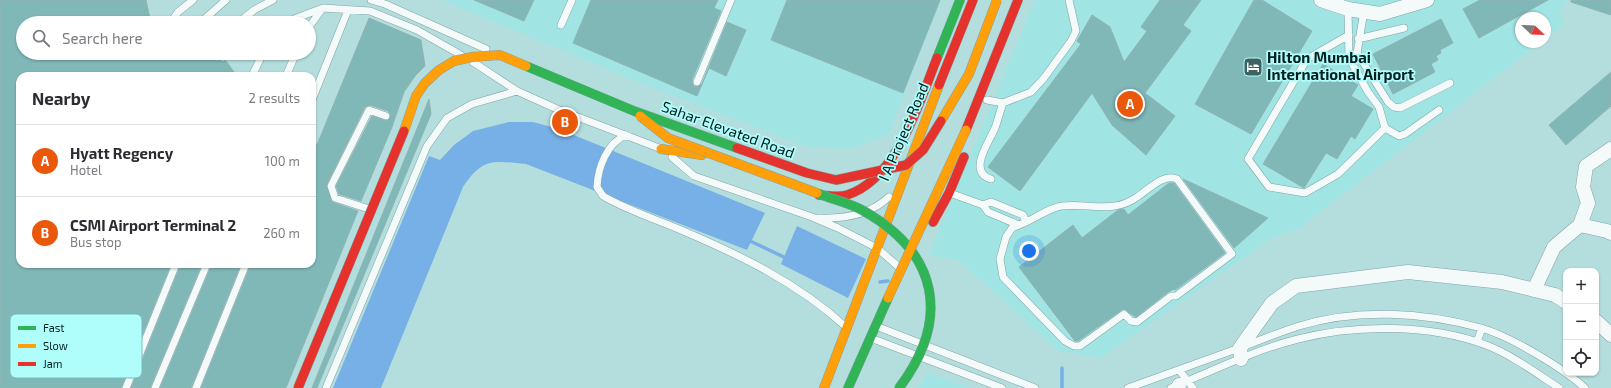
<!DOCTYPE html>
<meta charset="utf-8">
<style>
body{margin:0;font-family:"Exo 2",sans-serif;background:#f7f7f7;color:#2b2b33}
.controls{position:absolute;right:12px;bottom:12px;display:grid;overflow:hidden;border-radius:8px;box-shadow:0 1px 3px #0004}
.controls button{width:36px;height:36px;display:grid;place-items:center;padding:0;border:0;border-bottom:1px solid #e1e1e2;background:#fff;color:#2b2b33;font:20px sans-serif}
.compass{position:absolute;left:1515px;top:12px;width:36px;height:36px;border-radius:50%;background:#fff;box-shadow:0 1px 3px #0004;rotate:113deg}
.you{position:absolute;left:1029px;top:251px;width:14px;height:14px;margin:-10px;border:3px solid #fff;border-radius:50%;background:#1a73e8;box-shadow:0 0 0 6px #1a73e833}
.badge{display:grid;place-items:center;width:26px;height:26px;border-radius:50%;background:#ea580c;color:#fff;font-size:13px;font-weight:700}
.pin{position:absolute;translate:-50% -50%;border:2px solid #fff;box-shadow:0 1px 4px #0006}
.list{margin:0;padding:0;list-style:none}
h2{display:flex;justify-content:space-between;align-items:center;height:52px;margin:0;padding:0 16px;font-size:17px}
h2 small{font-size:13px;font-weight:400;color:#7c7c81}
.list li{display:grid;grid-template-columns:26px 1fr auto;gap:12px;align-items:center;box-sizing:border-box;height:72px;padding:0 16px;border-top:1px solid #e1e1e2}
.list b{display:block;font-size:15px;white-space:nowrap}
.list p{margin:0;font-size:13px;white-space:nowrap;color:#7c7c81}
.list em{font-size:13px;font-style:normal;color:#7c7c81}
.icon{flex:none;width:22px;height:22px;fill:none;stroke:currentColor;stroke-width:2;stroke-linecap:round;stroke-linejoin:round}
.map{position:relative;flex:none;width:1611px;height:388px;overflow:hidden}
.search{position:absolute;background:#fff;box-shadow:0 1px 3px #0004;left:16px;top:16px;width:300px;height:44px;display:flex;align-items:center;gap:10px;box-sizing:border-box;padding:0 14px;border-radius:22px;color:#7c7c81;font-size:15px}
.panel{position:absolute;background:#fff;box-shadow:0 1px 3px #0004;left:16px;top:72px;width:300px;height:196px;border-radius:12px}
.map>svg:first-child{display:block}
.built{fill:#a0e4e3}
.water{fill:#77b0e6}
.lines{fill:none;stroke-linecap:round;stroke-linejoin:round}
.stream{stroke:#77b0e6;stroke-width:3.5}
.building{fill:#80b8b8;stroke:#91b3b3}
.lane-casing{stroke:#82a4a4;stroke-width:8}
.street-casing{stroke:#82a4a4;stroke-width:15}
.fast-casing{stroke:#82a4a4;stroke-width:10}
.slow-casing{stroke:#82a4a4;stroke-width:10}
.jam-casing{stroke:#82a4a4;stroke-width:10}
.lane{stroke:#f4fafa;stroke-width:7}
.street{stroke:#f4fafa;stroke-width:14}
.fast{stroke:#30b455;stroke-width:9}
.slow{stroke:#ff9f0a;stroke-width:9}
.jam{stroke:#e5322d;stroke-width:9}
.fast-bridge-casing{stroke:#82a4a4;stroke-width:10;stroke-linecap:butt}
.slow-bridge-casing{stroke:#82a4a4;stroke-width:10;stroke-linecap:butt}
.jam-bridge-casing{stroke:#82a4a4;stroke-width:10;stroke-linecap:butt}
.fast-bridge{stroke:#30b455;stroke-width:9}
.slow-bridge{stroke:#ff9f0a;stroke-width:9}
.jam-bridge{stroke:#e5322d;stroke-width:9}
.labels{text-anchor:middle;stroke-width:3.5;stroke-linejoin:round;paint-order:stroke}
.poi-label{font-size:15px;font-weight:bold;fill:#001f1f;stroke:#b0fefc;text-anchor:start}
.street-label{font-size:15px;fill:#001f1f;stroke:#b0fefc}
.key{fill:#b0fefc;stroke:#7bbbba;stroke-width:1}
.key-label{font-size:11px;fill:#001f1f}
</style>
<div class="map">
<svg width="1611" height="388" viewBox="0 0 1611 388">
<rect width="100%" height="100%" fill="#b4dede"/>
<path class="built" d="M442,0H941L889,134L850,149L805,146L643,84Z
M1035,0H1568L1559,11L1564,25L1545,39V18H1521V42H1541L1299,228L1270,239L1101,358L1059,351L958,260L929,255Z
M928,373L972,388H918Z"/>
<path class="water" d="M509,122H533L559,129L765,213L747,250L526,164C493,161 483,157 463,187L381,388H333L429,156L440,160L454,145L473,131Z
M797,226L866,259L848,298L781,264Z"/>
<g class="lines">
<path class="stream" d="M748,240L788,259
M880,282L888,281
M1062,388V368"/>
</g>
<path class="building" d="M0,0H146L151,23H23V53H219V60L226,61L237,76H20V264H171L121,388H0Z
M474,0H534L524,21Z
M591,0H718L714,8L721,11L692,80L693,85L695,87L702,84L727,22L746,30L726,76L709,68L697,96L573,43Z
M787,0H940L903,93L771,40Z
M1160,0H1201L1183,25L1191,31L1145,93L1175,116L1146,155L1112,125L1092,93L1020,191L988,167L1081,44L1077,41L1092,15L1110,27L1124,62L1147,31L1141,27Z
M1254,0H1262L1312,31L1251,134L1195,104Z
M1480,0H1548L1479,38L1463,9Z
M1571,0H1611V15L1571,2Z
M369,18L421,40L425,66L415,76L404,92L392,127L361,201L339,194L336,186L372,116L387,121L391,115L388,111L370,105L365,107L327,184L332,202L358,211L286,388H201L251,264H312V143L317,145Z
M1441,19L1453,43L1440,50L1441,53L1436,56L1438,60L1431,64L1435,72L1393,94L1373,54Z
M1323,64L1358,85L1351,96L1373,109L1355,139L1351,136L1337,159L1326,153L1304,188L1263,164Z
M1611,72V106L1566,145L1549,125Z
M429,99L431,114L317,388H312Z
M1183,179L1268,218L1234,248Z
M1169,183H1174L1225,253L1175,290L1174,289L1168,292L1136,317L1123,309L1078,341H1075L1019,267L1073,225L1082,238L1118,210L1124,209L1128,215Z
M181,264H202L150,388H131Z
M212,264H241L191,388H160Z"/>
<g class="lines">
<g class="lane-casing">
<path id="lane" d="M371,0L385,4L486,49
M1348,9L1349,58L1368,92L1379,107L1385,128L1338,174L1305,193L1269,187L1248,159L1307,59L1349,35
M1364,11L1357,53L1388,102L1394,107L1400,108L1450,83
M171,22L178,12L193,0
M200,23L226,0
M238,23L254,10L273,0
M290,23L294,19L323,8L370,11L417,30L461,55
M561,25L572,0
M309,27L322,9
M1358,39L1404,28
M223,57L225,53
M473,62L517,91L557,109L659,148
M252,76L263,53
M286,76L296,53
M697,82L731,0
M312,100L348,10
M987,100L1003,103L1031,92L1044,78L1071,41L1076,31L1069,0
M1385,128L1399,136L1405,134L1439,110
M626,135C607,143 598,167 597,187L603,196C627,210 655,219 681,230C740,255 798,283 846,327
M672,157L694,176L812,217L838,228L877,248L900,268
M991,179C967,172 989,142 995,128C998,120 1000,111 1003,103
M950,193L983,205L988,212L1019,225
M983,205L991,202L1023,215L1026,222L1012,228L1006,237L1000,259L1003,277L1065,341L1074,346H1080L1124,314L1131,321L1137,322L1171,296H1176L1232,254L1177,179C1163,173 1148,190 1137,197C1114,214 1088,203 1062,206C1051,207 1037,217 1026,222
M369,209L335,198L331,186L369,110L386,116
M818,218C843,219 870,215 889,197
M881,328L1035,388
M876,340L1002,388
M1477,342L1482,328
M1179,370L1193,388
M126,388L176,264
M155,388L207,264
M196,388L246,264
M326,388L427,146L447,118L472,104L517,91
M1128,388C1166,374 1204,361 1242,347C1261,340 1280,332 1299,326C1357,308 1423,312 1481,328C1510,336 1563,368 1585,388
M1171,388C1212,371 1254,350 1298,339C1356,324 1430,324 1486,345C1512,355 1536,373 1559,388"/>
</g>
<g class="street-casing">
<path id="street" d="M1321,0L1348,9L1380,14L1427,0
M1580,225L1588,203L1583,187L1586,166L1611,149
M1534,290L1554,247L1580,225L1607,231L1611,233
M1596,321L1611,335
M1241,359L1240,348L1272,303L1296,286L1408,272L1502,282L1555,295L1566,302
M1178,388L1179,385"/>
</g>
<g class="fast-casing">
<path id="fast" d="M937,58L960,0
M848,388L888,298"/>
</g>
<g class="slow-casing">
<path id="slow" d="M661,149L702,155
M824,388L939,85"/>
</g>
<g class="jam-casing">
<path id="jam" d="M939,85L973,0
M966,130L1018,0
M819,195C827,195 839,198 847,195C897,179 919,103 937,58
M933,222L949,193L964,157"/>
</g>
<use href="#lane" class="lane"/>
<use href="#street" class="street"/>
<use href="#fast" class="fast"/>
<use href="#slow" class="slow"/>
<use href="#jam" class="jam"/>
<g class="fast-bridge-casing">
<path id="fast-bridge" d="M526,66L634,111L737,148
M817,193C831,199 849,203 862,210C939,253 951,319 899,388"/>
</g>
<g class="slow-bridge-casing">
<path id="slow-bridge" d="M640,116L668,138L817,193
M941,121L969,74L997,0
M404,131L416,96L425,83L439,70L454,61L472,57L500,55L526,66
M888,298L966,130"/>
</g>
<g class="jam-bridge-casing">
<path id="jam-bridge" d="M737,148L807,173L836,180L906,165L923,150L941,121
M298,388L404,131"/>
</g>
<use href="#fast-bridge" class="fast-bridge"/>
<use href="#slow-bridge" class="slow-bridge"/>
<use href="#jam-bridge" class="jam-bridge"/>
</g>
<defs>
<g id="hotel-square" transform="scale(1)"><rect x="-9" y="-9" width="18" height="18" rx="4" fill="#3f6262" stroke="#b0fefc"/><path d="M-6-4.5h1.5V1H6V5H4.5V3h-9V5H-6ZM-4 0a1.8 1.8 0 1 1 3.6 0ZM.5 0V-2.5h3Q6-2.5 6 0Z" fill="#fff"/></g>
</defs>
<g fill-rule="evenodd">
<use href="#hotel-square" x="1253" y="67"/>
</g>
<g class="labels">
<g class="poi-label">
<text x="1267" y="63">Hilton Mumbai<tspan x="1267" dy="17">International Airport</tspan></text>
</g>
<g class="street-label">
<text transform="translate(728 130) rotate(20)" y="5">Sahar Elevated Road</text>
<text transform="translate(904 132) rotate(-67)" y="5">I A Project Road</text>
</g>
</g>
<rect x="10" y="314" width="132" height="64" rx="6" class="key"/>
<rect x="18" y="326" width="18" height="4" fill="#30b455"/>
<rect x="18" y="344" width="18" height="4" fill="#ff9f0a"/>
<rect x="18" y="362" width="18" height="4" fill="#e5322d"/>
<g class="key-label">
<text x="43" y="332">Fast</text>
<text x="43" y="350">Slow</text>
<text x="43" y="368">Jam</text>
</g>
</svg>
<div class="controls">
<button>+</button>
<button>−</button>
<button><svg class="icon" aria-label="locate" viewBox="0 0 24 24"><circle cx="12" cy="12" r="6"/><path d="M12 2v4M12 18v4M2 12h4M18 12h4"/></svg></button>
</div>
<svg class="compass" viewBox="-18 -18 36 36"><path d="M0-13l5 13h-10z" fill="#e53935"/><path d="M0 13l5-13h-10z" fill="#7c7c81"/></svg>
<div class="you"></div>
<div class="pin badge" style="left:1130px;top:104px">A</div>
<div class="pin badge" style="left:565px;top:122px">B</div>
<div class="search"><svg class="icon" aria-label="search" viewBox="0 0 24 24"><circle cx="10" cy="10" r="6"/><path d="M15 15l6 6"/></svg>Search here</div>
<section class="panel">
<h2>Nearby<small>2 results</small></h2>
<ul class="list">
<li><span class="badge">A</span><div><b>Hyatt Regency</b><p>Hotel</p></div><em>100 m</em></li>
<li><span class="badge">B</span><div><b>CSMI Airport Terminal 2</b><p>Bus stop</p></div><em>260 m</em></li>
</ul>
</section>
</div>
